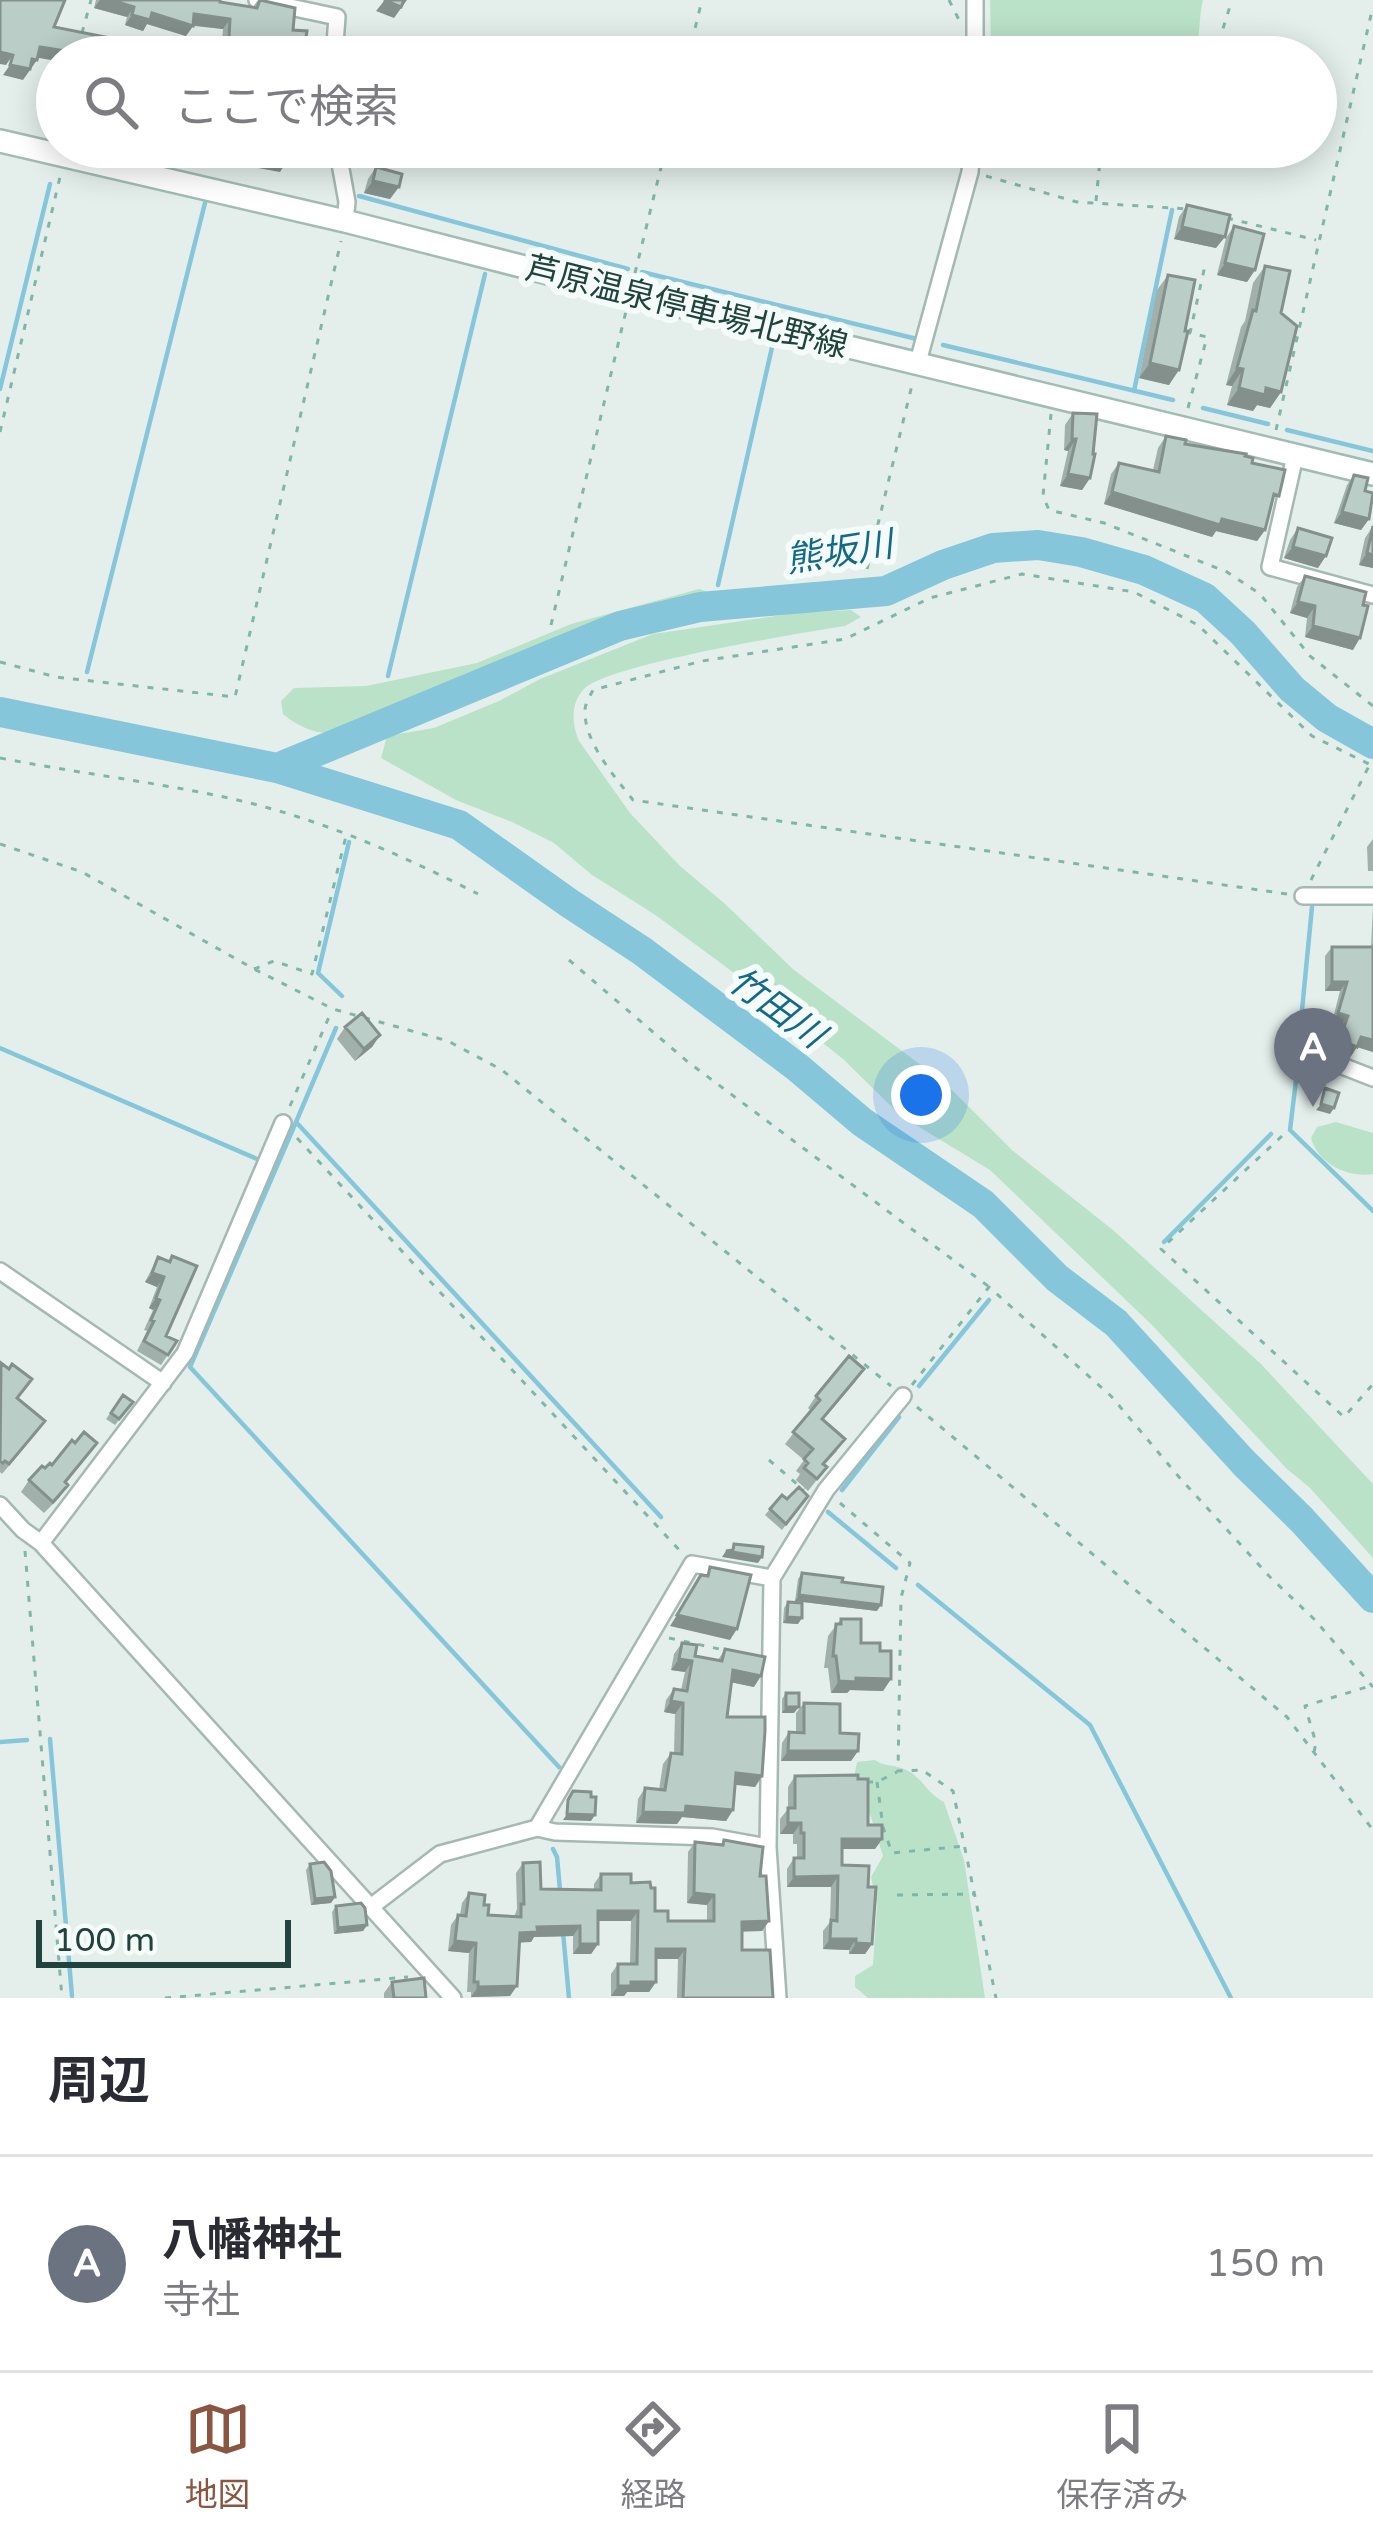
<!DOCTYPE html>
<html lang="ja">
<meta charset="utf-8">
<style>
body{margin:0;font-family:"Varela Round","Noto Sans JP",sans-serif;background:#f2f2f3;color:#2b2b33}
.scale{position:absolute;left:36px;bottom:30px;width:255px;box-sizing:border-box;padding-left:12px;border:6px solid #20433d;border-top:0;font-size:33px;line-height:42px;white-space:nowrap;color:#20433d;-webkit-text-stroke:9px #f5fbf8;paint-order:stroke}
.you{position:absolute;left:921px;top:1095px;width:42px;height:42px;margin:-30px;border:9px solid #fff;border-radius:50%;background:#1a73e8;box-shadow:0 0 0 18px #1a73e833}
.badge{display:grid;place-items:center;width:78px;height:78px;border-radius:50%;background:#8a5641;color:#fff;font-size:39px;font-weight:700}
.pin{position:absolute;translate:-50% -99px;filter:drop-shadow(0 3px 6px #0008)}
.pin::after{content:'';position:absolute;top:63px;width:42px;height:36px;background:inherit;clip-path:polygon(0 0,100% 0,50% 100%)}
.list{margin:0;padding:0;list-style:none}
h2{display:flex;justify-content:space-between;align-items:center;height:156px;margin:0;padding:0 48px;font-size:51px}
h2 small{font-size:39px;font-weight:400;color:#7c7c81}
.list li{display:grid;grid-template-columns:78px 1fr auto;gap:36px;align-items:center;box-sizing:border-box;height:216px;padding:0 48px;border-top:3px solid #e1e1e2}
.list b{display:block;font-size:45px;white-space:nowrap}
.list p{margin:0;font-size:39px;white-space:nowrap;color:#7c7c81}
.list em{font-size:39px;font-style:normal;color:#7c7c81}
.icon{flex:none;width:66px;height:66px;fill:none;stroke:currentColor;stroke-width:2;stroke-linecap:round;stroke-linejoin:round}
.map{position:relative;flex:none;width:1373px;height:1998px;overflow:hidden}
.search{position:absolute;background:#fff;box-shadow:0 6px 30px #0003;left:36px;right:36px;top:36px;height:132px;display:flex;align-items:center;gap:30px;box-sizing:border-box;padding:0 42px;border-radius:66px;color:#7c7c81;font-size:45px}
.sheet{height:372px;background:#fff}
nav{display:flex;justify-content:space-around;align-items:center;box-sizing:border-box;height:168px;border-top:3px solid #e1e1e2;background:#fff;font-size:33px;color:#7c7c81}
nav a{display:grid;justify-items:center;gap:6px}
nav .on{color:#8a5641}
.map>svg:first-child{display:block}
.green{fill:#bae2c9}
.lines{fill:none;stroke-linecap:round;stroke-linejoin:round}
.stream{stroke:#86c6da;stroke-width:4.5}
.river{stroke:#86c6da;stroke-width:30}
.minor-casing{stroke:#a5b8b3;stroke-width:20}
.secondary-casing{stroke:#a1bcb5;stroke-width:26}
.path{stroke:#80b6aa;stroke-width:3;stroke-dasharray:6 9;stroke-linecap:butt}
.minor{stroke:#fff;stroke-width:15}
.secondary{stroke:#fff;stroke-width:21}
.wall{fill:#a1b0ab}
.shaded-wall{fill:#83908b}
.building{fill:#bbcdc7;stroke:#83908b;stroke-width:3}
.labels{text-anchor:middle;stroke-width:12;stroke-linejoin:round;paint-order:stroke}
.street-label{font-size:33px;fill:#20433d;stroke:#f5fbf8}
.water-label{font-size:36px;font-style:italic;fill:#126a88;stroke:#f5fbf8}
</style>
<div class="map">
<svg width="1373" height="1998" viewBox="0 0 1373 1998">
<rect width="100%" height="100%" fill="#e4efeb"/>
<path class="green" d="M990,0H1203C1198,20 1201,38 1194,57H1007L991,49Z
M699,589L712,593L708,599L692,605L647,612L583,633L344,731C321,737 301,729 283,714L281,701L294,688L366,686L477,663L571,624Z
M851,610L861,617L845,626C801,633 609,664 584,689C570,703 572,725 579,741L630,813L680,866L724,903L794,970L946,1084L1012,1150L1113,1230L1261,1364L1373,1484V1558L1309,1487L1287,1469L1152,1325L990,1170L901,1116L843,1059L741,978L654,914L592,875L554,843L512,822L456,800L381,758L387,736L434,728L499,701L540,679L653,634L796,613Z
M1336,1122L1373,1133V1174C1348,1178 1318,1164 1311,1138L1317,1127Z
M875,1760C885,1767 892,1764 904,1769C921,1775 927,1794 944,1802L964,1860L985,1998H868L855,1987V1976L873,1965L877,1905L871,1877L883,1856L871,1817L853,1783L857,1762Z"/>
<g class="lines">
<path class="stream" d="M359,196L628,269
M642,272L917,339
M943,345L1173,400
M0,389L50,184
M1134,391L1172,210
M1203,408L1268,424
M1287,430L1373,451
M718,585L773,343
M87,672L205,203
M388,676L485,274
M342,996L318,973L349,842
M336,1028L296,1122L661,1517
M1299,1041L1312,907
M0,1048L257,1159
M1299,1055L1290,1130L1373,1211
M296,1122L190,1367L559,1767
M1164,1242L1271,1134
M919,1386L989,1300
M842,1490L899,1417
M828,1512L896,1568
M918,1585L1090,1725L1231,1998
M50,1739L72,1996
M0,1742L27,1740
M553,1849L557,1857L560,1890
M563,1932L569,1998"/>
<path class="river" d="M0,712L277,768L459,825L569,903L642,951L797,1067L862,1122L983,1204L1057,1278L1116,1323L1244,1463L1302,1520L1373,1598
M277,768L620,626L700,607L886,591L943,565L993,548L1038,545L1081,552L1144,570L1205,598L1243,633L1292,689L1327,718L1373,744"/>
<g class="minor-casing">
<path id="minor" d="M257,0L337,17L334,57
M975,57V0
M337,147L347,202L345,221
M918,362L970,172L972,147
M1295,456L1270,567L1373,595
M1303,896H1373
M1291,1046L1373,1078
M0,1271L163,1383
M0,1505L23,1530L41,1543L453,1998
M41,1543L185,1353L283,1123
M537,1828L555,1832L712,1837L768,1847
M372,1906L440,1854L537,1828L692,1564L772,1578
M778,1998L768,1847L772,1578L826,1490L903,1396"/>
</g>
<g class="secondary-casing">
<path id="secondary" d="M0,141L345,221L630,294L1373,474"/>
</g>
<path class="path" d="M949,0L959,20
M82,33L91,0
M215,57L220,25
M688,57L702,0
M1214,57L1232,0
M986,176L1077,202L1188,209
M1096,201L1100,160L1109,147
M1227,218L1316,240
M635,273L666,147
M1188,408L1207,337L1190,333L1206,261
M1051,414L1043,496L1049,510L1104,523L1227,572L1260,594L1310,656L1373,706
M1276,430L1373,6
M0,432L60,177
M867,569L913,381
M551,625L626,311
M0,662L56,677L235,697L341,241
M0,758C82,774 165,783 246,802C327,822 404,856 478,894
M0,844L82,872L254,969L333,1009L448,1041L502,1070L891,1386
M1311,880L1370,764
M1287,894L633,800C615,777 583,741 585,709C586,702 590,696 593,690L702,661L845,639L930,598L1022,574L1134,592L1198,625L1312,736L1373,766
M569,960L688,1062L988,1286
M254,969L274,961L312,974L346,836
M290,1106L332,1010
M1282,1136L1161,1249L1344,1417L1373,1384
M297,1138L682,1553
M912,1385L989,1287L1111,1396L1179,1477L1270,1577L1314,1619L1373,1687
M917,1407L1287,1717L1373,1830
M769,1460L804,1490
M840,1503L910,1563L901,1598L898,1771L922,1770L953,1791L996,1998
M25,1551L62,1998
M669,1638L724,1650
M1314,1752L1316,1743L1305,1706L1370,1686
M867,1782H877L897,1772
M877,1782L883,1827L892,1853L965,1846
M897,1895L973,1894
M165,1998L408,1977"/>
<use href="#minor" class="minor"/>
<use href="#secondary" class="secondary"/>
</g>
<path class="wall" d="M96,0H220V2L253,7L258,0L293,30L303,57H306H221L223,29L193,26L186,36L147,24L143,31L125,25L127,17L94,8Z
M376,167L390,199L364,193L368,179Z
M1187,205L1216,248L1174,239L1179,217Z
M1234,226L1255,270L1247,282L1217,275L1226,238Z
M1265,266L1281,313V392L1270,408L1257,405L1253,411L1227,405L1232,386L1226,385L1241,327L1245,321L1253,283Z
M1168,275L1185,331L1169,385L1139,378L1157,290Z
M1073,413L1090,478L1082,490L1060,486L1068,451L1064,450L1065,425Z
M1166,436L1185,444L1245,456L1252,463L1271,507L1265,530L1257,541L1216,531L1212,537L1104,504L1111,474L1119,463L1153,470L1158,448Z
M1354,475L1365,491L1369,519L1361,530L1334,523L1347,485Z
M1373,526V568L1359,565L1365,538Z
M1298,528L1318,568L1284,558L1290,540Z
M1305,576L1353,650L1305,637L1307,618L1290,613L1297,587Z
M1373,839V871H1368L1367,847Z
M1373,906V1052L1357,1047L1351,1056L1332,1049L1341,1025L1332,1022L1340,991H1325V956L1332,947H1371Z
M345,1027L380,1035L372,1047L355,1061L337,1039Z
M172,1256L166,1336L177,1341L161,1365L137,1351L147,1331L144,1330L153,1310L149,1308L157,1287L145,1282L158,1257L168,1261Z
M0,1364L18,1399L38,1431L2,1474L0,1472Z
M856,1381L823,1420L837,1451L824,1465L827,1467L808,1491L796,1480L800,1474L796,1471L804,1460L785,1444L811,1411L808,1408L816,1396Z
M123,1395L133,1402L115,1425L106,1419Z
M75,1443H97L66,1483L60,1497L44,1513L21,1492L29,1480L52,1465Z
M808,1496L782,1530L765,1515L770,1509L787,1499Z
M802,1573L842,1582L877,1611L795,1601L798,1579Z
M788,1602L798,1624L783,1623L784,1608Z
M841,1619L861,1643L880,1651L891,1679L883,1691L850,1690L847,1693H831L828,1668H824L828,1636Z
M682,1643L695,1656L718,1660L725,1649L754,1687L731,1682L727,1717L762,1776L755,1787L735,1784L733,1810L726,1821L682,1817L677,1824L636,1823L638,1799L645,1788L659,1790L663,1764L671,1753H674L675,1714L664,1712L666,1700L674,1689L681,1690L685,1672L671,1670L674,1654Z
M786,1693L794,1713H782V1699Z
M804,1703L840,1733L858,1751L851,1761H781L782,1743L789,1732L796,1733V1713Z
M795,1776L868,1825L882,1839L875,1849H842V1865L868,1887L872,1944L865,1954H849V1950L823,1949V1931L830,1922L831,1887H787V1869L794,1858H797V1844H793V1834H780V1819L788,1809V1787Z
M724,1840L760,1876L769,1921L762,1931H742V1950L773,1998H677L678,1959H656V1982L649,1992H627L624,1996H611V1974L618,1964H630L631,1921H598V1944L591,1954H573V1936L534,1937L531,1942H519L510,1996L471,1997V1992H467L469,1953L448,1951L451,1925L458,1915H460L462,1903L469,1893L484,1905L488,1915L514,1917L517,1909L516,1873L523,1863L541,1889L594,1890V1884L601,1874L631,1883L655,1911L668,1921H707V1905L687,1903L688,1852L695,1842L721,1844Z
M310,1864L335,1897L331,1903L311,1905L306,1870Z
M336,1906L367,1925L363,1931L334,1934L332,1912Z
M392,1982L426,1998H384V1993Z"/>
<path class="shaded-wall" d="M100,0H111L134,7L127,17L94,8Z
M407,0L394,18L376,11L384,1Z
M152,13L194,14L230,19L223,29L191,25L193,26L186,36L147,24L143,31L125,25L132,15Z
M40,47L72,52L90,57H57V61L33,57Z
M0,52L13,55L6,65L0,64Z
M32,59L37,60L23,80L3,75L10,65Z
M220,149L287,161L280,172L213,160Z
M373,181L399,187L390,199L364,193Z
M1182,227L1225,237L1216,248L1174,239Z
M1225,263L1255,270L1247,282L1217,275Z
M1150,363L1179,370L1169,385L1139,378Z
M1237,368L1243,369L1232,386L1226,385Z
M1239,388H1266L1281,392L1270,408L1257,405L1253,411L1227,405Z
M1072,439H1076L1068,451L1064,450Z
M1068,474L1090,478L1082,490L1060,486Z
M1112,492L1222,519L1265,530L1257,541L1216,531L1212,537L1104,504Z
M1342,512L1369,519L1361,530L1334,523Z
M1293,547L1326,556L1318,568L1284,558Z
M1367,553L1373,555V568L1359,565Z
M1298,602L1315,606L1307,618L1290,613Z
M1313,626L1360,638L1353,650L1305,637Z
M1332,982H1347L1340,991H1325Z
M1338,1013L1348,1016L1341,1025L1332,1022Z
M380,1035L372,1047L355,1061L364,1049Z
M1361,1037L1373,1040V1052L1357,1047L1351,1056L1332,1049L1339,1040Z
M1321,1104L1334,1108L1330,1114L1316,1110Z
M152,1273L164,1277L157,1287L145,1282Z
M156,1298L160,1300L153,1310L149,1308Z
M726,1551L762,1557L758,1563L722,1557Z
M799,1595L881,1605L877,1611L795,1601Z
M677,1615L737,1629L730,1640L670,1626Z
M787,1617L802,1618L798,1624L783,1623Z
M679,1659L692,1661L685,1672L671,1670Z
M733,1670L761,1676L754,1687L725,1681Z
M856,1678L891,1679L883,1691L850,1690L847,1693H831L839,1681Z
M671,1701L683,1703L675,1714L664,1712Z
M786,1707H799L794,1713H782Z
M788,1751H858L851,1761H781Z
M736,1773L762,1776L755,1787L728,1784Z
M686,1806L733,1810L726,1821L682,1817L677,1824L636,1823L643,1812Z
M567,1814L595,1815L591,1821L563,1820Z
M788,1823H801L793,1834H780Z
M842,1839H882L875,1849H835Z
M838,1876L831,1887H787L794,1877Z
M694,1893L714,1895L707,1905L687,1903Z
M335,1897L331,1903L311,1905L315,1899Z
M598,1911H638L631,1921H591Z
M769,1921L762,1931L735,1932L742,1922Z
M367,1925L363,1931L334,1934L338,1928Z
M580,1926L573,1936L534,1937L531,1942L513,1943L520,1933L537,1927Z
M830,1939H856L849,1950L823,1949Z
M455,1941L476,1943L469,1953L448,1951Z
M856,1943L872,1944L865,1954H849Z
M580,1944H598L591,1954H573Z
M656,1949H685L678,1959H649Z
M631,1982H656L649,1992H627L624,1996H611L618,1986Z
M517,1986L510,1996L471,1997L478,1987Z"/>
<path class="building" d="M0,0H65L54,27L110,38L142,47L139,57H90L72,52L40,47L37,60L32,59L30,69L10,65L13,55L0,52Z
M111,0H220V2L257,8L260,0L295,8L293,30L307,31L303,57H306H228L230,19L194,14L193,26L152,13L150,20L132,15L134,7Z
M384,0H404L401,7Z
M221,147H290L287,161L220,149Z
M376,167L402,174L399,187L373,181Z
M1187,205L1230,215L1225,237L1182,227Z
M1234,226L1264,234L1255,270L1225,263Z
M1265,266L1290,271L1281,313L1297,326L1281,392L1266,388L1265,395L1239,388L1243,369L1237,368L1253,310L1256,311Z
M1168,275L1195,280L1185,331H1188L1179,370L1150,363Z
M1073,413L1097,414L1093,454H1095L1090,478L1068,474L1076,439H1072Z
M1166,436L1186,440L1185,444L1246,454L1245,456L1253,458L1252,463L1285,470L1279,496L1274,494L1265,530L1222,519L1220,525L1112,492L1119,463L1159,472Z
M1354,475L1368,478L1365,491L1373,493L1369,519L1342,512Z
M1373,526V555L1367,553Z
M1298,528L1332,538L1326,556L1293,547Z
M1305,576L1366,592L1363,605L1368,606L1360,638L1313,626L1315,606L1298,602Z
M1332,947H1373V1040L1361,1037L1357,1047L1339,1040L1348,1016L1338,1013L1347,982H1332Z
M362,1013L380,1035L364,1049L345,1027Z
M1325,1088L1339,1093L1334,1108L1321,1104Z
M172,1256L197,1266L166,1336L177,1341L168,1355L144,1341L154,1321L151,1320L160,1300L156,1298L164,1277L152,1273L158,1257L170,1262Z
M849,1356L864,1369L822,1419L845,1439L823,1464L827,1467L817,1479L804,1468L808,1463L804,1459L813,1449L793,1432L820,1400L816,1396Z
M1,1363L9,1369L12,1364L32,1379L17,1398L45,1421L9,1464L5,1461L3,1463L0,1461Z
M123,1395L133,1402L119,1419L111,1413Z
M84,1432L97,1443L65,1482L68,1485L53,1502L29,1480L42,1466L45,1468L50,1463L52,1465L72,1440L75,1443Z
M799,1487L808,1496L786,1524L770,1509L782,1495L787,1499Z
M734,1544L763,1547L762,1557L726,1551L733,1550Z
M710,1567L751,1575L737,1629L677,1615L701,1575L708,1576Z
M802,1573L843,1578L842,1582L883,1587L881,1605L799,1595Z
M788,1602L802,1603V1618L787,1617Z
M841,1619H861V1643H880V1651H891V1679L856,1678V1682L839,1681L836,1656H833L836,1624H841Z
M682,1643L697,1645L695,1656L722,1661L725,1649L765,1657L761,1676L733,1670L727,1717H765V1731L762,1776L736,1773L733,1810L686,1806L685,1813L643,1812L645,1788L665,1790L671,1753L682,1754L683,1703L671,1701L674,1689L687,1691L692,1661L679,1659Z
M786,1693H799V1707H786Z
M804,1703L840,1704V1733L859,1734L858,1751H788L789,1732L804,1733Z
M858,1775V1779H868V1825H882V1839H842V1865L869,1866L868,1887H876L872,1944L856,1943V1939H830L831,1920L837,1921L838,1876L794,1877V1858H804V1833H801V1823H788V1808H795V1776Z
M573,1791L591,1792V1797H596L595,1815L567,1814L568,1800Z
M724,1840L763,1847L760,1876H766L769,1921L742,1922V1950H770L773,1998H683L685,1949H656V1982H631V1986H618V1964H637L638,1911H598V1944H580V1926L537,1927L538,1932L520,1933L517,1986L478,1987V1982H474L476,1943L455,1941L458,1915L466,1916L469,1893L485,1895L484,1905H489L488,1915L521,1917V1904H524L523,1863L540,1862L541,1889L601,1890V1874H631V1883L650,1882L651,1888H655V1911H668V1921H714V1895L694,1893L695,1842L723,1845Z
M324,1862L331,1871L335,1897L315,1899L310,1864Z
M361,1903L365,1908L367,1925L338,1928L336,1906Z
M424,1978L426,1998H394L392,1982Z"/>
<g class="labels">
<g class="street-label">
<text transform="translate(687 306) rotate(14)" y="12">芦原温泉停車場北野線</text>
</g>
<g class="water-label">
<text transform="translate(839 551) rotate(-9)" y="13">熊坂川</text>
<text transform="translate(777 1007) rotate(36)" y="13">竹田川</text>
</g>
</g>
</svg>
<div class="scale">100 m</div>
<div class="you"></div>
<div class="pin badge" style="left:1313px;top:1107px;background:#6b7280">A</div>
<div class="search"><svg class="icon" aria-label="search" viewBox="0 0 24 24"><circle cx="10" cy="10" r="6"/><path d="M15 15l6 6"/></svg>ここで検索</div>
</div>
<section class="sheet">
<h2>周辺<small></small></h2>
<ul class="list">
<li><span class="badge" style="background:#6b7280">A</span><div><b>八幡神社</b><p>寺社</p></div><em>150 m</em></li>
</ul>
</section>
<nav>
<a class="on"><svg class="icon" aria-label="map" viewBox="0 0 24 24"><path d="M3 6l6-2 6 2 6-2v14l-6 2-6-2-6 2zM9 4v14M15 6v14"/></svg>地図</a>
<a><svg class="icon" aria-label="directions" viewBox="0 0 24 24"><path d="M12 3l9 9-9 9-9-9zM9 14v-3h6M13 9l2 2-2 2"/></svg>経路</a>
<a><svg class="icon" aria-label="saved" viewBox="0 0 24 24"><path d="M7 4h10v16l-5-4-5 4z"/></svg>保存済み</a>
</nav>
